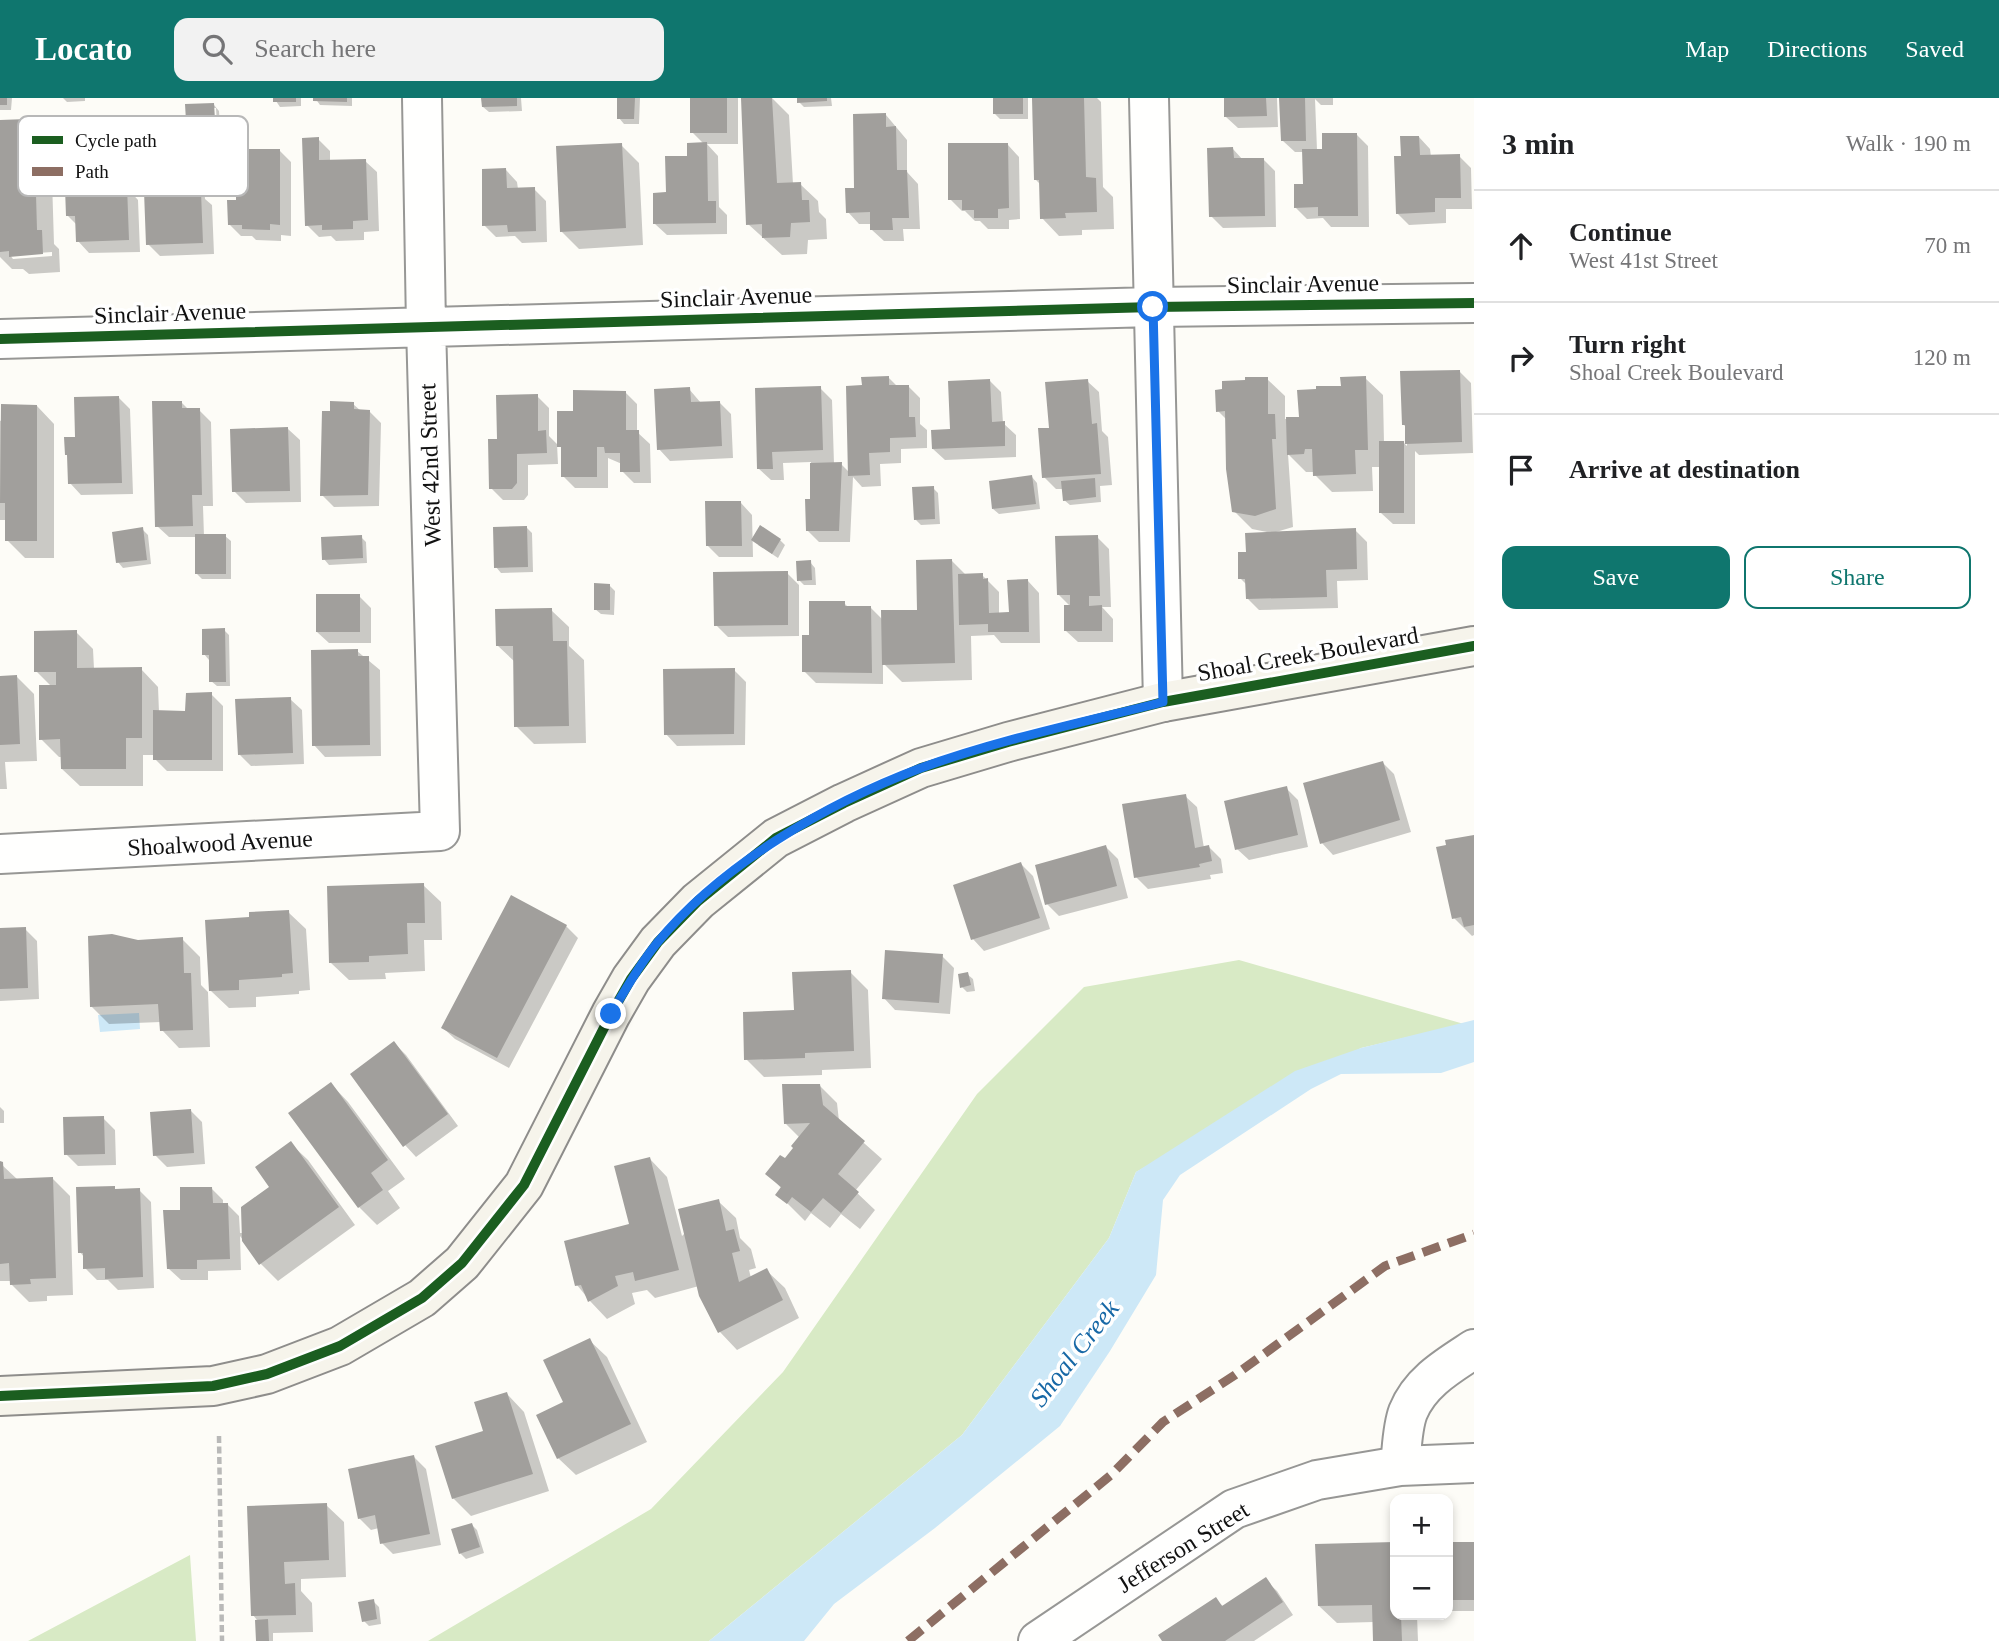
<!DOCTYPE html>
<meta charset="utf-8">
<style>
body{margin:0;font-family:Georgia,serif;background:#f2f2f2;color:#202124}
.controls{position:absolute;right:21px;bottom:21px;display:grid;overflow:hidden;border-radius:14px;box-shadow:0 4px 10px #0003}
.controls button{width:63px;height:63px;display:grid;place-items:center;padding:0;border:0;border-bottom:2px solid #e0e0e0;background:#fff;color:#202124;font:35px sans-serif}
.stop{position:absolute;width:21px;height:21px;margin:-16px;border:5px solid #1a73e8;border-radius:50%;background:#fff}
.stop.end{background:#1a73e8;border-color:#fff;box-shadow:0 2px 7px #0008}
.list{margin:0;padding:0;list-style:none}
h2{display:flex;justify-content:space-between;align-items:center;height:91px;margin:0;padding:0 28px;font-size:30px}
h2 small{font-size:23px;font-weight:400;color:#757577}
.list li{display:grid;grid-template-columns:46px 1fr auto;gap:21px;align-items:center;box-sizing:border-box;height:112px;padding:0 28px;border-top:2px solid #e0e0e0}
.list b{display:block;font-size:26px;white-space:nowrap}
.list p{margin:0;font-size:23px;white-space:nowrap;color:#757577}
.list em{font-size:23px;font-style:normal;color:#757577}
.actions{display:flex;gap:14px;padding:21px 28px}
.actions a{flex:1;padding:16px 0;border:2px solid #0f766e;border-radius:14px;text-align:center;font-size:24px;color:#0f766e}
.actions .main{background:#0f766e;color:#fff}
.icon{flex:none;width:38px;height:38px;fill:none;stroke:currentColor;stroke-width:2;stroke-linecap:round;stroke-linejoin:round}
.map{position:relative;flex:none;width:1474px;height:1543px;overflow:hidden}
header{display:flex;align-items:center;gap:42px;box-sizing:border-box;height:98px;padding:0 35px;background:#0f766e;color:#fff}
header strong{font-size:33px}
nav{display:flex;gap:38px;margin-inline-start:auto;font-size:24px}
.search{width:490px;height:63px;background:#f2f2f2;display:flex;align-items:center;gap:18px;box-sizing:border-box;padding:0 24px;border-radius:14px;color:#757577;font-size:26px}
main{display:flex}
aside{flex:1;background:#fff}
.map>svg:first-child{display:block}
.forest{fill:#d8eac5}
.water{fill:#cde8f7}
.shadow{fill:#0003;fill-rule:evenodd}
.building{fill:#a19f9c}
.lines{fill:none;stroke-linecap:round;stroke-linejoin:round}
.street-casing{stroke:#979795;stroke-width:42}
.secondary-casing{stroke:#8e8d8b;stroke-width:42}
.path{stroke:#b9b9b8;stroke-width:4.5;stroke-dasharray:7 3.5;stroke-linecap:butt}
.street{stroke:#fffffe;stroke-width:38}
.secondary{stroke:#f6f4eb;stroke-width:38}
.quiet{stroke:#8d6e63;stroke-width:9;stroke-dasharray:18 9;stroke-linecap:butt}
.cycleway-casing{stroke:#fff;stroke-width:15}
.cycleway{stroke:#1b5e20;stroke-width:10}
.route{stroke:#1a73e8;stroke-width:9}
.labels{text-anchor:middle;stroke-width:7;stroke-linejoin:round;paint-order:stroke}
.street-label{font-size:24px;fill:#111;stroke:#fff}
.water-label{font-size:26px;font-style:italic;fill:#1768a6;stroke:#fff}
.key{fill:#fff;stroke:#b8b8b8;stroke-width:2}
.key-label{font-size:19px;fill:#111}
</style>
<header>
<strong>Locato</strong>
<div class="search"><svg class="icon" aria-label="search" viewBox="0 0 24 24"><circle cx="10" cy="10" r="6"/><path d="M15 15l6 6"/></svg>Search here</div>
<nav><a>Map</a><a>Directions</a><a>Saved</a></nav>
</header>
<main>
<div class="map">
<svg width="1474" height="1543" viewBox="0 0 1474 1543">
<rect width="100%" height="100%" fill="#fdfcf7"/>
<path class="forest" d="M1239,862L1464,926L1361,950L1136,1074L1109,1140L962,1337L709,1543H428L651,1411L783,1274L977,996L1084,889Z
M190,1457L196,1543H28Z"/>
<path class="water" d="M139,915L140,931L100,934L98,917Z
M1474,922V964L1441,975L1341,976L1311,991L1180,1077L1163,1102L1156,1177L1110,1253L1060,1328L935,1430L834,1506L804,1543H709L962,1337L1109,1140L1136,1074L1295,973L1361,950Z"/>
<path class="shadow" d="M0,0H12L11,12H0Z
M63,0H85V3L67,4Z
M274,0H301V8L280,9Z
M315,0H352V8L320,7Z
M483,0H521L522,13L489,14L483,9Z
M619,0H640L639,26H624L619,20Z
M692,0H738V46H707L718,58L719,109L727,117V136L667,137L655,126L667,95L689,60L704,46L692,34Z
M742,0H772L789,17L793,86H800L818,103L819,114L826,121L827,141L808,142L807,156L782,157L748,126Z
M798,0H831L832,8L804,9L799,4Z
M995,0H1028V21H1000L995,16Z
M1034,0H1097L1101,4L1103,89L1113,99L1114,131L1082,132V137L1059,138L1042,120L1041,87L1036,82Z
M1226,0H1277L1278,29L1238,30L1226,19Z
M1281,0H1333V7H1321L1315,1L1317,52H1324L1357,37L1368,48L1369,129H1331L1323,120L1307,121L1295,109L1304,87V54H1295L1283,43Z
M214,7L219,13L221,44H218L216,10H213L215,44L194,45L188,40Z
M886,17L907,42V74L918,86L920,131H903L904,143H884L872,132V126H859L848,114Z
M27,23L44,41L45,74L52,81L54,146L59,151L60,174L29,176L23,171H12L0,159V24ZM52,154V158L13,161L10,157Z
M73,35L79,42L94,41L106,53L107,91L127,90L138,102L140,154L89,155L78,143L77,127L68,118Z
M1419,39L1430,51L1431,59L1459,58L1471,70L1472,111H1446V125L1409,127L1397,115L1402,60Z
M318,41L330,53V64L365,63L377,74L379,133L364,134V142L336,143L331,138L319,139L307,127Z
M192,46L203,58L205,101L212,107L214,156L160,158L148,146L146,97L142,93Z
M621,47L639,65L643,147L579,151L561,133Z
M1008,47L1019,59L1020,121L1009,122V131H988L980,123H975L965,113H962L950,101Z
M1233,51L1243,62L1263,61L1275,73L1276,129L1223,130L1211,118Z
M280,53L291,64V138L281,137V143L256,142L252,138H241L230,127L238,104Z
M506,72L517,84L518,91H534L546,103L547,144L522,145L515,138L496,139L484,127Z
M1459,273L1471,285L1473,355L1419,357L1415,353V426H1393L1381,415V369H1372L1373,393L1332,394L1315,377V374H1306L1288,356L1293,429L1276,434L1355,432L1367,444L1368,482L1337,483L1338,510L1259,512L1248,501L1247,487L1240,480L1248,456L1267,434L1252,431L1234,413L1227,322L1218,313L1267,281L1285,298V321H1300L1343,289L1365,280L1383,297L1384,345H1404L1407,348V330L1403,326Z
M888,279L897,288H908L920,300V326L927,332V350L901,351V365L880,366L881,388L862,389L853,379L850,444H819L807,432L811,403V364L783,365L784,382H771L759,371L820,290L832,302L834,366H841L850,375L863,289Z
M990,283L1001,294L1003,325L1016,337V359L945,362L933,351L951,333Z
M1087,283L1099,294L1102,333L1108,339L1112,387L1100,388L1101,404L1070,407L1064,402V391H1056L1044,379L1051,331Z
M689,291L701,305L719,304L731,316L733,360L670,363L659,351Z
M625,294L637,306V334L650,346L651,385H634L622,373V366L608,360V390H575L563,378V351L557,346L558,366L528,367V397L524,402H503L491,390L498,343L537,298L549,310V338L559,348L575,315Z
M119,300L130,311L133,396L81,397L70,385L77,341Z
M181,304L189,312H199L211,324L213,408H203L204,438H225L231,443V481H202L197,476V439H169L157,428Z
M353,306L361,313H369L381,325L379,408L334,409L322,397L332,315Z
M37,308L54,326V460H25L7,442V422H0V323Z
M288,331L300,342L301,404L246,405L234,393Z
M1032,379L1037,385L1040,411L999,416L993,411Z
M933,390L938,395L940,426L921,427L916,422Z
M741,405L752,417L753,459H719L707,447Z
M527,430L532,435L533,474L501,475L496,469Z
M142,431L148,437L151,466L123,470L118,464Z
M361,439L366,444L367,465L329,467L324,461Z
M1097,439L1109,451L1111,509H1102L1113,521V544H1078L1066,533L1071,509L1059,497Z
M780,442L785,447L778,460L758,447Z
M952,463L966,477H982L999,494V516H1011L1028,483L1039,495L1040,545H1001L994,537L971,538L972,582L902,584L883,565V586L816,585L804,573L811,539L844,505L849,510H871L883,522L919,513Z
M798,464H810L815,470L816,487H804L799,482V538L728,539L716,527L787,475L799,487Z
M609,487L615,493L614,517L601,516L595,511Z
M359,498L371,510V545H329L317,534Z
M551,512L569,529V548L584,562L586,645L534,646L516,628L515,564L497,547Z
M224,532L229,537L230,588H217L211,583L209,562L204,556Z
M76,534L93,551L94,571H141L158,589L159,614H187L211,596L223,608V673H167L155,661V657H143V688H80L62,671V659H59L41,641L52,589L36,573Z
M357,553L380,572L381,658L325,659L314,647Z
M734,572L746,584L745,647L677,648L666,636Z
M16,578L34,596L37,663L5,664L7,691H0V579Z
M290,601L302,612L304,666L251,668L240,657Z
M1382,664L1394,676L1411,734L1333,757L1322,745Z
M1286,690L1298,702L1308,749L1249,762L1237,751Z
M1185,698L1197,709L1204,750L1209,749L1221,761L1223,775L1210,777L1211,781L1148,791L1136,779Z
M1474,738V837L1472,838L1454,820Z
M1106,749L1118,761L1128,800L1059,818L1047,806Z
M1021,766L1033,778L1050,831L984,853L973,841Z
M423,787L441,804L442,842H424L425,873L385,875L386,881L349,882L331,865Z
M288,814L306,831L310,892L299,893V896L256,899V909L229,910L211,893L251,821Z
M566,828L578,840L509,970L455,941L443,930Z
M25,831L37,843L39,901L0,903V832Z
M182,841L200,859L201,887L208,894L210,949L179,950L162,932L161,924L109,926L91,908L138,844Z
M942,858L954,870L950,916L895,912L884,900Z
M850,874L868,892L871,970L822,972V977L764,979L746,961L796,914Z
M967,876L973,881L975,893L967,894L962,889Z
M394,945L406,957L458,1028L416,1059L405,1047Z
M331,986L348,1004L405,1081L388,1093L400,1110L377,1127L359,1109L290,1016Z
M819,987L837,1005L839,1023L882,1061L855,1093L875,1112L860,1131L841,1116L830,1130L811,1115L805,1123L778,1096L782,1091L767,1075L785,1062L795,1050L800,1040L786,1026Z
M0,1009L4,1013V1025H0Z
M190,1012L202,1024L205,1066L167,1069L155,1057Z
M103,1020L115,1032L116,1067L78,1068L66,1056Z
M290,1045L308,1062L355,1127L278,1183L261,1166L240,1138L241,1172L208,1173V1182H181L169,1171L182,1114L211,1090L223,1102V1106H227L239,1118L240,1135H243L272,1089Z
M650,1061L667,1079L682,1138L718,1103L736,1120L740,1140L751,1151L756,1170L749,1172L751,1180L767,1173L785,1190L799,1220L737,1252L720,1234L699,1188L655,1200L647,1192L632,1195L635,1206L607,1221L590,1203L577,1187L631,1127Z
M0,1065L18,1082L53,1081L70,1098L73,1197L47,1198V1203L29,1204L11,1186V1183H0Z
M114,1090L117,1093L139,1092L151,1104L154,1190L118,1192L108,1182H97L85,1170L84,1159L80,1154Z
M589,1242L607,1259L647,1344L576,1377L558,1360L565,1304Z
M507,1296L524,1314L549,1393L471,1418L453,1400L485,1334Z
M414,1359L426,1371L441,1447L393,1456L382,1445L379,1430L371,1432L359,1420Z
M326,1407L344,1424L346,1479L301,1481V1493L312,1505L313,1534L273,1535V1543H257V1522L253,1517L249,1409Z
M472,1427L477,1432L484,1455L466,1461L460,1455Z
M1395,1446V1517H1417L1418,1543H1375L1374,1524L1337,1525L1319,1508L1317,1448Z
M1448,1446H1474V1513H1448Z
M1265,1482L1277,1493L1293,1517L1254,1543H1164L1215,1501L1224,1509Z
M373,1503L379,1509L381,1526L369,1528L364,1523Z"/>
<path class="building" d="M0,0H7V7H0Z
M273,0H296V4H273Z
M313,0H347V4L313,3Z
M481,0H517V8L482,9Z
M617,0H635L634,21H617Z
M690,0H727V35H690Z
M741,0H772L777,85L801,84L802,102H809L810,124L791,125L790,139L762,140V126L746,127Z
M797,0H827V3L797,5Z
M993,0H1023V16H993Z
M1032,0H1084L1086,79L1096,80L1097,114L1065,115L1066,120L1040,121L1039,82H1034Z
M1224,0H1266L1267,18L1224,19Z
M1279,0H1305L1306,43H1281Z
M214,5L216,39L187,40L185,6Z
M886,15V29L896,28L897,72H907L909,120H892L893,132H870V114L846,115L845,90H854L853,16Z
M27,21L28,62L35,61L37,132H42L43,156L9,159V153L0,154V22Z
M63,34H74V40L95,39L97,89L127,88L129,142L76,144L75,118H66Z
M1322,35H1357L1358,118H1318V109L1294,110V86H1303L1302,51H1322Z
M1400,38H1419L1420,57L1460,56L1461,100H1435V114L1396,116L1394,58H1401Z
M319,39V62L366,61L368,122L353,123V131L322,132V127L305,128L302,40Z
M192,44L194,94H201L203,145L146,147L144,93H140L139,46Z
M707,44L708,103H716V125L653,126V95L666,94L665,58H687V45Z
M622,45L626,130L560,134L556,48Z
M948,45H1008L1009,110L998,111V120H974V112H962V102H948Z
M1233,49L1234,60H1264L1265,118L1209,119L1207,50Z
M240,51H280V127L270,126V132L242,131V127H228L227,102H236V68H240Z
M506,70L507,90L535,89L536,133L508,134L507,127L482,128V71Z
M1460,272L1462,344L1405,346V327H1402L1400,273Z
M889,278V287H909V319H915L916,339L890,340V354L869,355L870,377L848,378L846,288L862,287L861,279Z
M1366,278L1368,352H1355L1356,376L1313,378L1312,351H1305L1304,356L1287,357L1286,319H1299L1297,292L1316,291V288H1341L1340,279Z
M1245,279H1268V316H1275L1276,341H1272L1276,411L1255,418L1232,414L1226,371L1225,313L1216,314L1215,292L1222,291V283L1245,282Z
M990,281L992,324L1005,323V348L932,351L931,332L950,331L948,283Z
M1088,281L1092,326L1097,325L1101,376L1042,380L1038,330H1049L1045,284Z
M821,288L823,352L772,354L773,371H757L755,290Z
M690,289L691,304L720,303L722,348L657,352L654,291Z
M573,292L626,293V332H639L640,374H620V355H605L604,349H597V379H561V349H557V313H573Z
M538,296V333L546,332L547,355L517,356V385L512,391H489L488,341H497L496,297Z
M119,298L122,385L68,386L67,357H65L64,339H75L74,299Z
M152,303H182V310H200L202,397H192L193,428L155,429Z
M330,303L354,304V311L370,312L368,397L320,398L322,313H330Z
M1,306L37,307V443H5V405H0Z
M288,329L290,393L232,394L230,331Z
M1379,343H1404V415H1379Z
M842,364L839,433H806L805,401H810V365Z
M1032,377L1036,406L992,411L989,383Z
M1095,380L1096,399L1063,403L1061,383Z
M934,388L935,421L914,422L912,389Z
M705,403H741L742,448H706Z
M760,427L781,441L772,456L751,442Z
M527,428L528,469L494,470L493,429Z
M143,429L147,462L116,465L112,434Z
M1356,430L1357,471L1326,472L1327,499L1246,501L1245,481H1238V454H1246L1245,435Z
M195,436H226V476H195Z
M362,437L363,460L322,462L321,439Z
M1098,437L1100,498H1089V508L1102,507V533H1064V507H1070V497H1057L1055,438Z
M952,461L955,565L882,567L881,512H917L916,462Z
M811,462L812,482L797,483L796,463Z
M788,473V527L714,528L713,474Z
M983,475V481L988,480L989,515L1009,514L1007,482L1028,481L1029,534H988V526L959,527L958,476Z
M594,485L610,486V512H594Z
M316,496H360V534H316Z
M809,503H845V508H871L872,575L802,574V537H809Z
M552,510L553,543H567L569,628L514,629L513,548H496L495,511Z
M225,530L226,584H209V557H202V531Z
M77,532V570L142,569V640H126V671H61L60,641L39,642V587H56V574H34V533Z
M358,551V558H369L370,647L312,648L311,552Z
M735,570L734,636L664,637L663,571Z
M17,577L20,646L0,647V578Z
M212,594V662H153V612L185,613L186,595Z
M291,599L293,655L238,657L235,601Z
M1383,663L1400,722L1320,746L1303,685Z
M1287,688L1298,737L1235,752L1224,703Z
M1186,696L1195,750L1209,747L1212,763L1199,766L1200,769L1134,780L1122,706Z
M1474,737V827L1464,829L1461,819L1452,821L1436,749L1446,747L1445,742Z
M1106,747L1117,788L1045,807L1035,767Z
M1021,764L1040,820L971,842L953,787Z
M424,785L425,825H407L408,856L369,858V864L329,865L327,788Z
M511,797L567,827L497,960L441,930Z
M289,812L293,875L282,876V879L239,882V892L209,893L205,822L249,819V814Z
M26,829L28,890L0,891V830Z
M112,836L138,842L183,839L184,875H191L193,932L160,933L158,906L90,909L88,838Z
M885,852L943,856L939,905L882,901Z
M851,872L854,953L805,955V960L744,962L743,914L794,912L792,874Z
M968,874L971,887L960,890L958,876Z
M394,943L448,1016L403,1049L350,976Z
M331,984L388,1062L371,1075L383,1092L358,1110L288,1015Z
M782,986H820L823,1007L865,1043L838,1076L859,1094L841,1115L823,1100L811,1114L792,1099L787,1106L775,1097L781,1089L765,1076L780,1057L785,1060L793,1050L791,1048L810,1025L784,1026Z
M191,1011L194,1055L153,1058L150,1014Z
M104,1018L105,1056L64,1057L63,1019Z
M291,1043L339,1109L259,1167L242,1143L241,1109L269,1089L255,1069Z
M650,1059L679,1172L635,1183L633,1174L615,1178L618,1188L588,1204L581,1187L575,1188L564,1143L629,1126L614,1068Z
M0,1063L3,1064L4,1081L53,1079L56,1180L30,1181L31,1186L10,1187L9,1165L0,1166Z
M115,1088V1091L140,1090L143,1179L105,1181V1170L83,1171V1155H78L76,1089Z
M180,1089H212L213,1105H228L230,1161L197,1162V1171H167L163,1112H180Z
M719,1101L726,1133L734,1131L740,1153L732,1155L739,1184L767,1170L783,1202L718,1235L699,1198L678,1111Z
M590,1240L631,1326L557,1361L536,1317L563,1304L543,1262Z
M507,1294L533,1376L452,1401L435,1348L483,1333L474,1304Z
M414,1357L430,1436L380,1446L375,1417L358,1421L348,1371Z
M327,1405L329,1462L284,1464L285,1486L295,1485L296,1517L251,1518L247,1408Z
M472,1425L480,1449L459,1456L451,1431Z
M1395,1444V1517H1401L1402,1543H1373L1372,1507L1318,1508L1315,1446Z
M1448,1444H1474V1502H1448Z
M1266,1479L1283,1504L1225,1543H1162L1158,1537L1216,1499L1222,1508Z
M374,1501L377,1521L362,1524L358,1504Z
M268,1521L269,1543H256L255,1522Z"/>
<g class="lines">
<g class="street-casing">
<path id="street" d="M1149,0L1163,604
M0,241L1153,209L1474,205
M0,756L440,733L426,228L422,0
M1400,1368C1402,1351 1402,1330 1408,1314C1420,1284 1448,1268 1474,1251
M1038,1543L1234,1411L1317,1382L1400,1368L1474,1365"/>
</g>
<g class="secondary-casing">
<path id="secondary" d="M0,1298L213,1288L267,1276L340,1248L422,1200L462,1165L524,1087L611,916L631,881L658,844L698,803L776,740L844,705L921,670L1008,644L1163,604L1474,548"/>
</g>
<path class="path" d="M219,1338L222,1543"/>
<use href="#street" class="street"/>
<use href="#secondary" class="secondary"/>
<path class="quiet" d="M908,1543L1111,1377L1163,1324L1235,1277L1385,1168L1474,1136"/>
<g class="cycleway-casing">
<path id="cycleway" d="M0,241L1153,209L1474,205
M0,1298L213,1288L267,1276L340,1248L422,1200L462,1165L524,1087L611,916L631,881L658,844L698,803L776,740L844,705L921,670L1008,644L1163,604L1474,548"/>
</g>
<use href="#cycleway" class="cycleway"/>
</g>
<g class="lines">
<path class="route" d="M611,916C625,892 639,867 657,845C721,767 827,705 921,670C997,642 1084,624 1163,604L1153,209"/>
</g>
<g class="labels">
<g class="street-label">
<text transform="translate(1303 186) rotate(-1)" y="8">Sinclair Avenue</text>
<text transform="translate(736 199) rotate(-2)" y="8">Sinclair Avenue</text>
<text transform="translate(170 215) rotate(-2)" y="8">Sinclair Avenue</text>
<text transform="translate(430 367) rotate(-92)" y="8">West 42nd Street</text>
<text transform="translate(1308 556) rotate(-10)" y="8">Shoal Creek Boulevard</text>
<text transform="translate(220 745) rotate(-3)" y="8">Shoalwood Avenue</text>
<text transform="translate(1183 1449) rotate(-32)" y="8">Jefferson Street</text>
</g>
<g class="water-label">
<text transform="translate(1074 1255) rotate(-52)" y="9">Shoal Creek</text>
</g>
</g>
<rect x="18" y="18" width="230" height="80" rx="10" class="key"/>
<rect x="32" y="38" width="31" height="8" fill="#1b5e20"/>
<rect x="32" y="69" width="31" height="9" fill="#8d6e63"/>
<g class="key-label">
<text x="75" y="49">Cycle path</text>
<text x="75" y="80">Path</text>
</g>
</svg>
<div class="controls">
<button>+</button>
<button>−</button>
</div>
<div class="stop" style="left:1153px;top:209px"></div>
<div class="stop end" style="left:611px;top:916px"></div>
</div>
<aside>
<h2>3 min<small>Walk · 190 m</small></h2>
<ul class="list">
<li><svg class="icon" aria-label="ahead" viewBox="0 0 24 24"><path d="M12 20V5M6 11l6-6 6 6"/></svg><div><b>Continue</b><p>West 41st Street</p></div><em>70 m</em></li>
<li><svg class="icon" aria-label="right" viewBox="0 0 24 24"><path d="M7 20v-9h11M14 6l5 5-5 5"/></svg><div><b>Turn right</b><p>Shoal Creek Boulevard</p></div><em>120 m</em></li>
<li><svg class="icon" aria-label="arrive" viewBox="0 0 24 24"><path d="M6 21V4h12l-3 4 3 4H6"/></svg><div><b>Arrive at destination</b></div></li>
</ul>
<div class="actions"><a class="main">Save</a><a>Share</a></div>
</aside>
</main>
